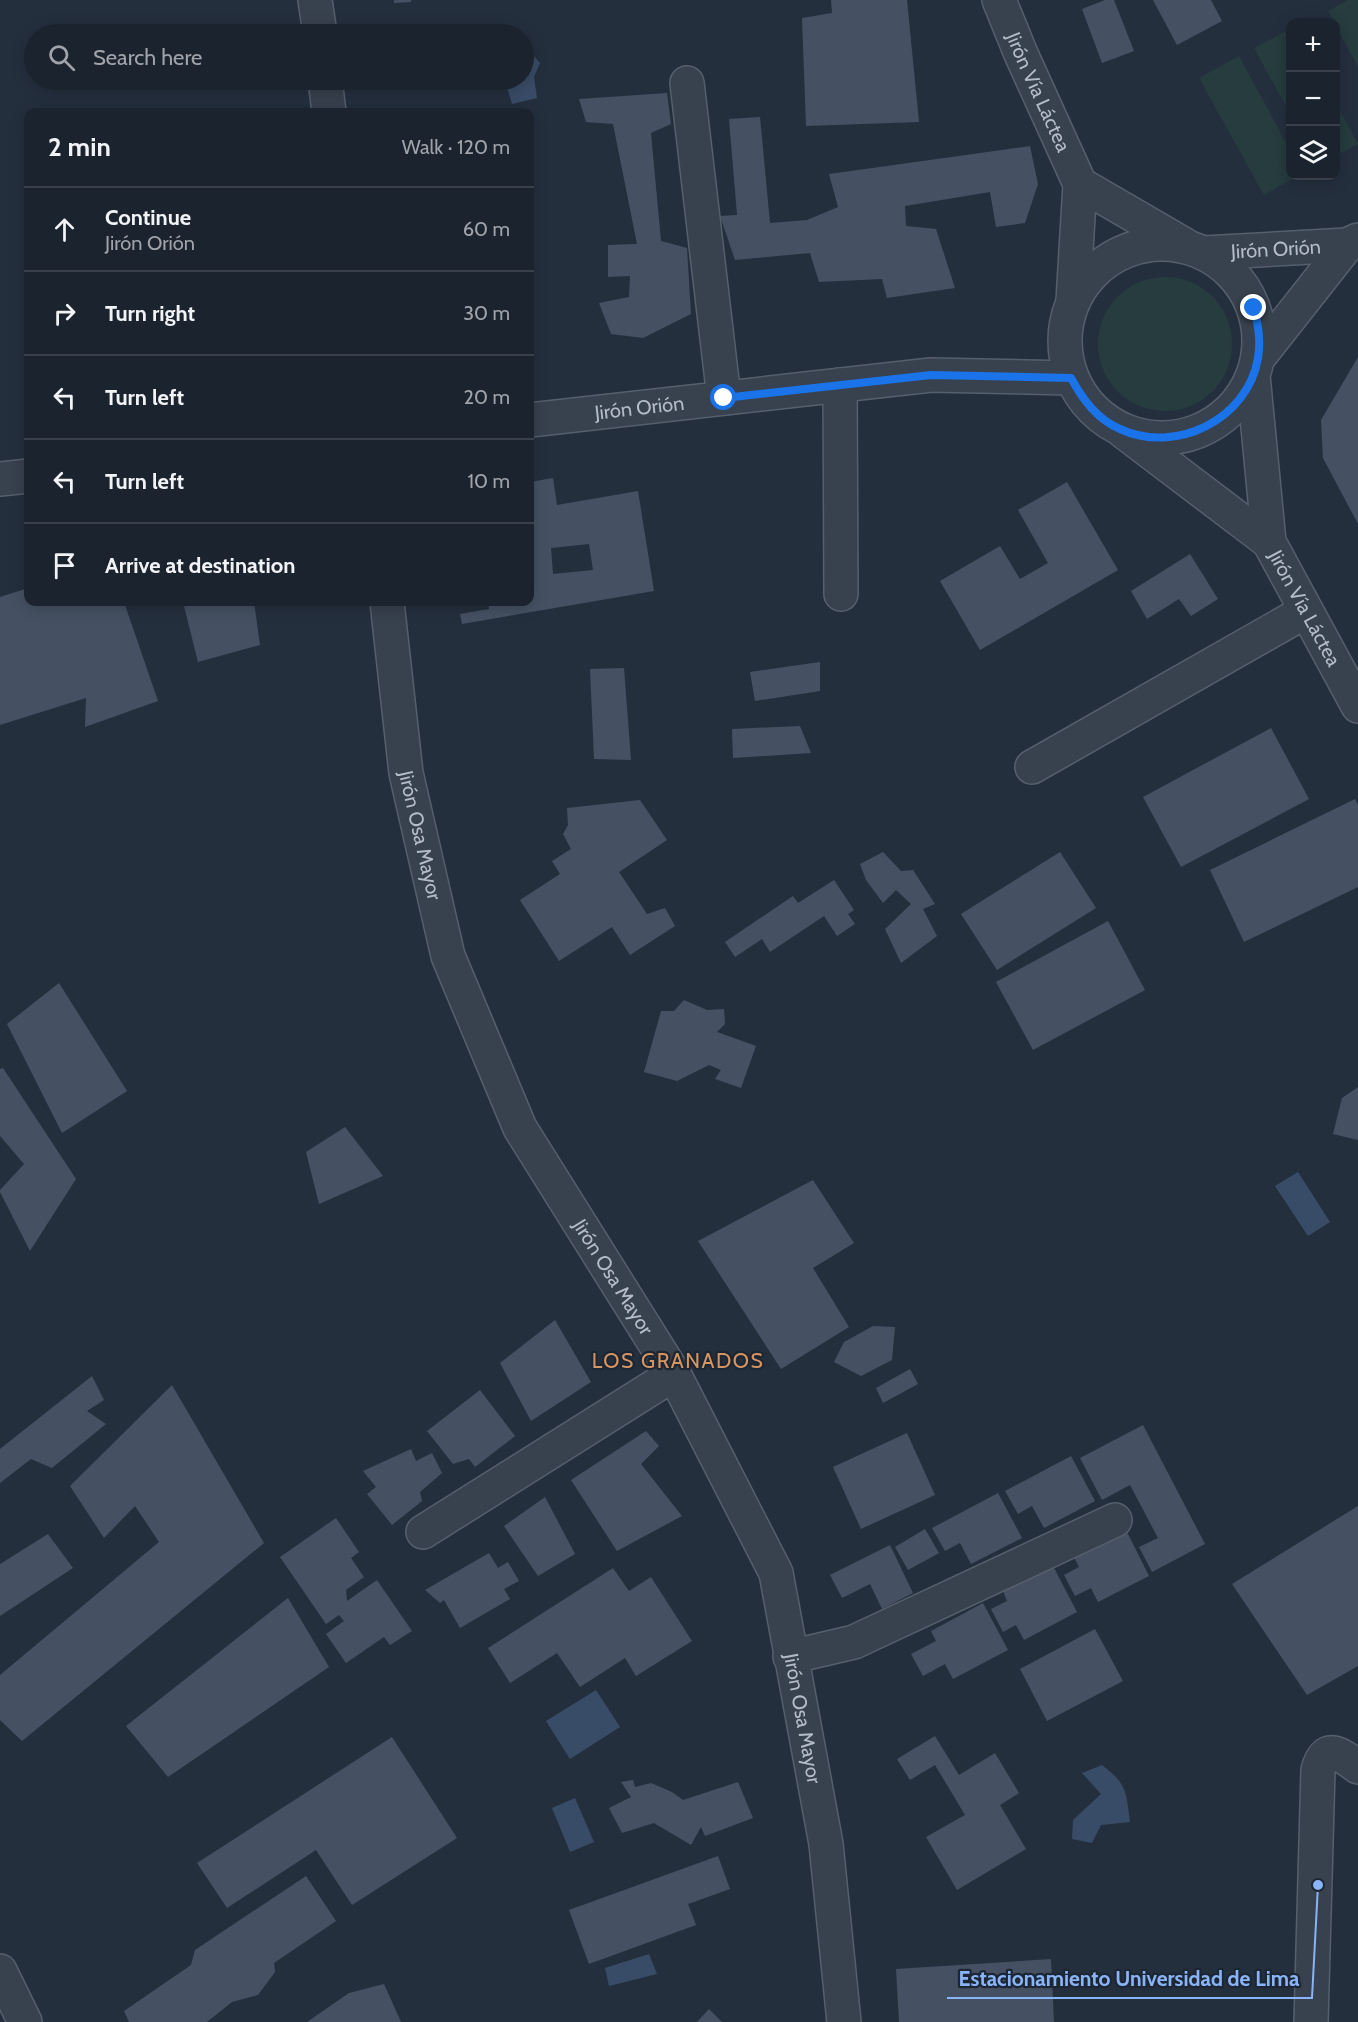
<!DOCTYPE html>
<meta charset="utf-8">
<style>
body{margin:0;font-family:Cabin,sans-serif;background:#242b36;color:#f1f3f6}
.controls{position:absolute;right:18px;top:18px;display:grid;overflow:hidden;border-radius:12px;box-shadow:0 3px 15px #0003}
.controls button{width:54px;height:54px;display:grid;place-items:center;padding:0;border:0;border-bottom:2px solid #39404a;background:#1b232e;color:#f1f3f6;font:30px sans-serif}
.stop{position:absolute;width:18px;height:18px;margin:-14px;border:4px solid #1a73e8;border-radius:50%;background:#fff}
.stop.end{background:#1a73e8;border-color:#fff;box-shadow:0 2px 6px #0008}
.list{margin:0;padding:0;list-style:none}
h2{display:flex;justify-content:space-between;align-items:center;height:78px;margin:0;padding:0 24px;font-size:26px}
h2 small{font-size:20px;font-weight:400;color:#a0a4aa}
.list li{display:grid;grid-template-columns:39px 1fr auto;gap:18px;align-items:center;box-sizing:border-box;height:84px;padding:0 24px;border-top:2px solid #39404a}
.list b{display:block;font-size:22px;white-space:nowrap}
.list p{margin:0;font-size:20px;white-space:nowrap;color:#a0a4aa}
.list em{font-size:20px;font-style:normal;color:#a0a4aa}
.icon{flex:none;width:33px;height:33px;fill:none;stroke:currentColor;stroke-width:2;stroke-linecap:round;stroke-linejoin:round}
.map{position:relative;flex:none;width:1358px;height:2022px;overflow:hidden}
.search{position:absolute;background:#1b232e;box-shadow:0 3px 15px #0003;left:24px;top:24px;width:510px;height:66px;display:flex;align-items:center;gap:15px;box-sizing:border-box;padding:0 21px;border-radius:33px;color:#a0a4aa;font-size:22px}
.panel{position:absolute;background:#1b232e;box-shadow:0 3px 15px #0003;left:24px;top:108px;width:510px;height:498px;border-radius:12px}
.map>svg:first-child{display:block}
.green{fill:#263c3f}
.water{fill:#394c67}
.building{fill:#455162;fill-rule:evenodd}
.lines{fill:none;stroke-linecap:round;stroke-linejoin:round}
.minor-casing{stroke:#565f6c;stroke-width:36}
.minor{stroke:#38414e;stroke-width:33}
.route{stroke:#1a73e8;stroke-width:8}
.labels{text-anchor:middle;stroke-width:4.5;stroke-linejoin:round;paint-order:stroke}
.street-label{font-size:20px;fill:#b4bcc9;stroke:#1d2633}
.neighbourhood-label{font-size:21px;letter-spacing:1.5px;fill:#d59563;stroke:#1d2633}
.leader{fill:none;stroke:#8ab4f8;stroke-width:2}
.callout-dot{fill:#8ab4f8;stroke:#1d2633;stroke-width:2}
.callout-label{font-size:21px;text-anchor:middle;font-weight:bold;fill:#8ab4f8;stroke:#1d2633;stroke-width:4.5;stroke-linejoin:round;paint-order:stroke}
</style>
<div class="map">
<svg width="1358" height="2022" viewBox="0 0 1358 2022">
<rect width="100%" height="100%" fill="#242f3e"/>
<path class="green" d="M1348,0H1358V67L1336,26V22H1334L1328,11Z
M1290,29V114L1254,48Z
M1239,56L1290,150V176H1298L1264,195L1199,78Z
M1336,103L1358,144L1336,156Z
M1098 344a67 67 0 1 1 134 0a67 67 0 1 1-134 0Z"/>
<path class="water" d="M535,57L540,63L534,77L537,98L512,104L506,84L508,80H524V60Z
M1298,1172L1330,1222L1308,1236L1275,1186Z
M596,1690L620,1727L570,1759L546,1721Z
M1102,1765C1127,1784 1126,1791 1130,1822L1101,1825L1092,1843L1072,1839L1073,1820L1101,1794L1082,1773Z
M575,1798L594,1842L570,1852L552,1808Z
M649,1954L657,1974L609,1986L605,1968Z"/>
<path class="building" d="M394,0H411V2L394,3Z
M831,0H907L919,122L806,126L802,18L832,13Z
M1105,0H1114L1134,51L1102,63L1082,9Z
M1153,0H1211L1222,21L1177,45Z
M667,93L671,124L651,133L661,241L687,248L691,314L643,338L611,334L599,303L629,297L630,276L608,277V245L637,244L613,124L586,122L579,99Z
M760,117L770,223L807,220L838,207L829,174L1030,146L1038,184L1025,223L996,227L990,192L905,206L906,226L936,229L955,288L887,298L882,279L819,282L810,253L735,260L720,216L737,215L729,119Z
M1358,357V524L1323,458L1321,420Z
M553,478L557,505L638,491L654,591L462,624L460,614L489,609L488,602H530V482ZM589,544L593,570L553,574L551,548Z
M1067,482L1118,570L980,650L940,581L1000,546L1020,579L1048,563L1018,510Z
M1190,554L1218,599L1191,616L1179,599L1147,619L1131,591Z
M28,588V602H124L158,701L85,727L86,698L0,725V597Z
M183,602H254L260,645L198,662Z
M820,662V691L755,701L750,672Z
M624,668L631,760L594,759L590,669Z
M800,726L811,753L733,758L732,729Z
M1271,728L1309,799L1181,867L1143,797Z
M1355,799L1358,805V887L1244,942L1210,870Z
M640,800L667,840L619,872L647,914L665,908L675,926L630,955L612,927L559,961L520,900L560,874L552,861L571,849L563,834L568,825L567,808Z
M883,852L901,871L913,870L935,904L923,909L937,936L901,963L885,929L911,904L896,890L883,903L866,880L860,864Z
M1060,852L1096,908L997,970L961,914Z
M834,880L854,910L848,914L855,924L837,936L824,916L770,952L762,939L735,957L725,942L793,896L798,903Z
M1108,921L1145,990L1033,1050L996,982Z
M59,983L127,1091L62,1133L7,1024Z
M684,1000L707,1010L724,1009L725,1024L717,1032L756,1046L741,1088L715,1079L721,1070L709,1065L677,1081L644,1072L661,1011H674Z
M3,1068L76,1179L30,1251L0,1192V1190L24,1164L0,1136V1069Z
M1358,1087V1140L1333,1134L1342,1098Z
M345,1127L383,1176L319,1204L306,1152Z
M813,1180L854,1243L813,1268L849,1327L781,1369L698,1241Z
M555,1320L591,1382L531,1421L500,1363Z
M873,1326L895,1327L892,1360L861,1376L834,1362L844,1342Z
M910,1369L918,1384L883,1403L876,1388Z
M92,1376L104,1400L87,1411L106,1424L52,1468L31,1459L0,1483V1449Z
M172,1385L264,1543L22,1741L0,1720V1675L159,1542L135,1506L104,1538L70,1486Z
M480,1390L515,1436L475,1467L469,1459L453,1464L427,1431Z
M1143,1425L1205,1544L1152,1572L1139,1547L1158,1538L1130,1485L1102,1500L1080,1458Z
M646,1431L659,1446L641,1464L682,1516L617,1551L571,1480Z
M907,1433L935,1495L861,1529L833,1467Z
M411,1449L416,1461L432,1453L442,1473L420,1492L422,1501L392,1525L367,1494L376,1487L363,1471Z
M1071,1456L1095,1501L1044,1528L1032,1506L1018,1514L1005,1491Z
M998,1493L1022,1538L971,1564L960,1543L945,1551L932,1528Z
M545,1497L575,1554L538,1576L504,1526Z
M1358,1506V1666L1307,1695L1232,1584Z
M336,1518L359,1552L351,1558L364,1577L346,1590L347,1601L377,1580L412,1631L390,1645L384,1637L346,1663L326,1634L344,1621L339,1615L326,1624L280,1557Z
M1125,1528L1149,1576L1098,1602L1091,1588L1075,1596L1064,1575L1079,1567L1073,1555Z
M925,1529L939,1553L908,1570L895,1547Z
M48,1534L73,1568L0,1616V1564Z
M890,1545L913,1593L882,1609L870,1584L842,1598L830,1575Z
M489,1553L498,1568L508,1562L519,1581L504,1589L510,1599L460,1628L444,1600L440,1603L425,1590Z
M1052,1564L1077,1612L1024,1640L1016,1625L1003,1632L991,1609L1007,1601L1003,1591Z
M613,1568L629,1591L651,1577L692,1641L636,1676L625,1658L580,1687L557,1653L510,1683L488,1648Z
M288,1598L329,1667L168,1777L126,1726Z
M983,1603L1008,1650L953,1679L945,1664L923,1676L911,1654L936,1641L931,1631Z
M1095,1629L1123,1681L1047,1721L1020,1669Z
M935,1736L959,1775L995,1753L1019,1793L1000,1805L1026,1849L957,1890L926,1837L965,1815L935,1765L910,1780L897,1759Z
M392,1737L457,1838L352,1905L316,1850L227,1908L197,1863Z
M633,1780L635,1787L651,1783L672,1792L683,1800L738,1782L753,1818L705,1836L701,1827L691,1845L654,1823L622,1833L609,1808L631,1797L621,1782Z
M718,1856L730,1889L688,1904L696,1925L589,1964L569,1910Z
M306,1876L336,1921L274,1963L275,1972L258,1995L232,2002L207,2022H129L124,2011L191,1965L195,1950Z
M1051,1959L1054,2022H899L896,1969Z
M384,1984L401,2022H307L349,1993Z
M709,2009L722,2022H697Z"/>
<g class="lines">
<g class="minor-casing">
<g id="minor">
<path d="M315,0L320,34"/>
<path id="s1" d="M999,0L1021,54L1080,184L1073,301"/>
<path d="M325,80L329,112"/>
<path d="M687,83L724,398"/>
<path d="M1080,184L1185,245"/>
<circle cx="1162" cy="341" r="97"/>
<path id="s2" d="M1204,253L1347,245"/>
<path d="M1258,358L1347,245L1358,240"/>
<path id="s3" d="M1253,375L1269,542L1358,706"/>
<path d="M840,385L841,594"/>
<path id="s4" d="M530,420L931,375L1071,378"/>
<path d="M1124,432L1269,542"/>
<path d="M0,479L28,476"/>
<path id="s5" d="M387,602L406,773L448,956L520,1128L674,1374L776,1573L826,1844L844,2022"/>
<path d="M1032,767L1306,611"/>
<path d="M423,1532L674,1374"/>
<path d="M790,1657L854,1642L1115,1520"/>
<path d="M0,1971L25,2022"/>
<path d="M1311,2022L1318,1770C1326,1741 1341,1755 1358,1767"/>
</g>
</g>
<use href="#minor" class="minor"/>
</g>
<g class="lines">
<path class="route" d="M724,398L931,375L1071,378C1083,400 1097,419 1120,429C1176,455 1248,419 1258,358C1261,340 1258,325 1254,308"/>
</g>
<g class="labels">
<g class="street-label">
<text dy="7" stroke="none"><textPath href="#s1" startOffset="100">Jirón Vía Láctea</textPath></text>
<text dy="7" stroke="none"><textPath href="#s2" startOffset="72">Jirón Orión</textPath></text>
<text dy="7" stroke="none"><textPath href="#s4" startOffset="110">Jirón Orión</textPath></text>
<text dy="7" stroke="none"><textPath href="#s3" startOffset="243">Jirón Vía Láctea</textPath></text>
<text dy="7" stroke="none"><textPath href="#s5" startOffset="236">Jirón Osa Mayor</textPath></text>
<text dy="7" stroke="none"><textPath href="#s5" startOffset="722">Jirón Osa Mayor</textPath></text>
<text dy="7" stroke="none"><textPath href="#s5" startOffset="1208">Jirón Osa Mayor</textPath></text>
</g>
<g class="neighbourhood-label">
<text x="678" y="1368">LOS GRANADOS</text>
</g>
</g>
<path class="leader" d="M1318 1885L1312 1998H947"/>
<circle class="callout-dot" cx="1318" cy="1885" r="6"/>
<g class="callout-label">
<text x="1129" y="1986">Estacionamiento Universidad de Lima</text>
</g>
</svg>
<div class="controls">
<button>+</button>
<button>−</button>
<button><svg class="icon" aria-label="layers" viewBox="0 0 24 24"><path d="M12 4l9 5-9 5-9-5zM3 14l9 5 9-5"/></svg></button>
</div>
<div class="stop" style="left:724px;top:398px"></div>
<div class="stop end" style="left:1254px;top:308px"></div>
<div class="search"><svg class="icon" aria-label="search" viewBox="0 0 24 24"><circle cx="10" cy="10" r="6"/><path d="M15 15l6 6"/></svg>Search here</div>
<section class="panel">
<h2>2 min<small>Walk · 120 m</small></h2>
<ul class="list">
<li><svg class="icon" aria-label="ahead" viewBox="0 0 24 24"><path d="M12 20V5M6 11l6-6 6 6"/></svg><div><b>Continue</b><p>Jirón Orión</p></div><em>60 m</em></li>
<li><svg class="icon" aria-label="right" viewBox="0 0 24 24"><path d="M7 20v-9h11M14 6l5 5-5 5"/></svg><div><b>Turn right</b></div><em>30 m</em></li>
<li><svg class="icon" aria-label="left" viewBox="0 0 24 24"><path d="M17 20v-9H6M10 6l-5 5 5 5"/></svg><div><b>Turn left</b></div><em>20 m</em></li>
<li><svg class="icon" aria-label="left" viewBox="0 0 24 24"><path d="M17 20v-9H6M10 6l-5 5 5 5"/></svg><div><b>Turn left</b></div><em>10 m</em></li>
<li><svg class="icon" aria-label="arrive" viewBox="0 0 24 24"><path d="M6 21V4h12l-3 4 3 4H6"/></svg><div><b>Arrive at destination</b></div></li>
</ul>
</section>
</div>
